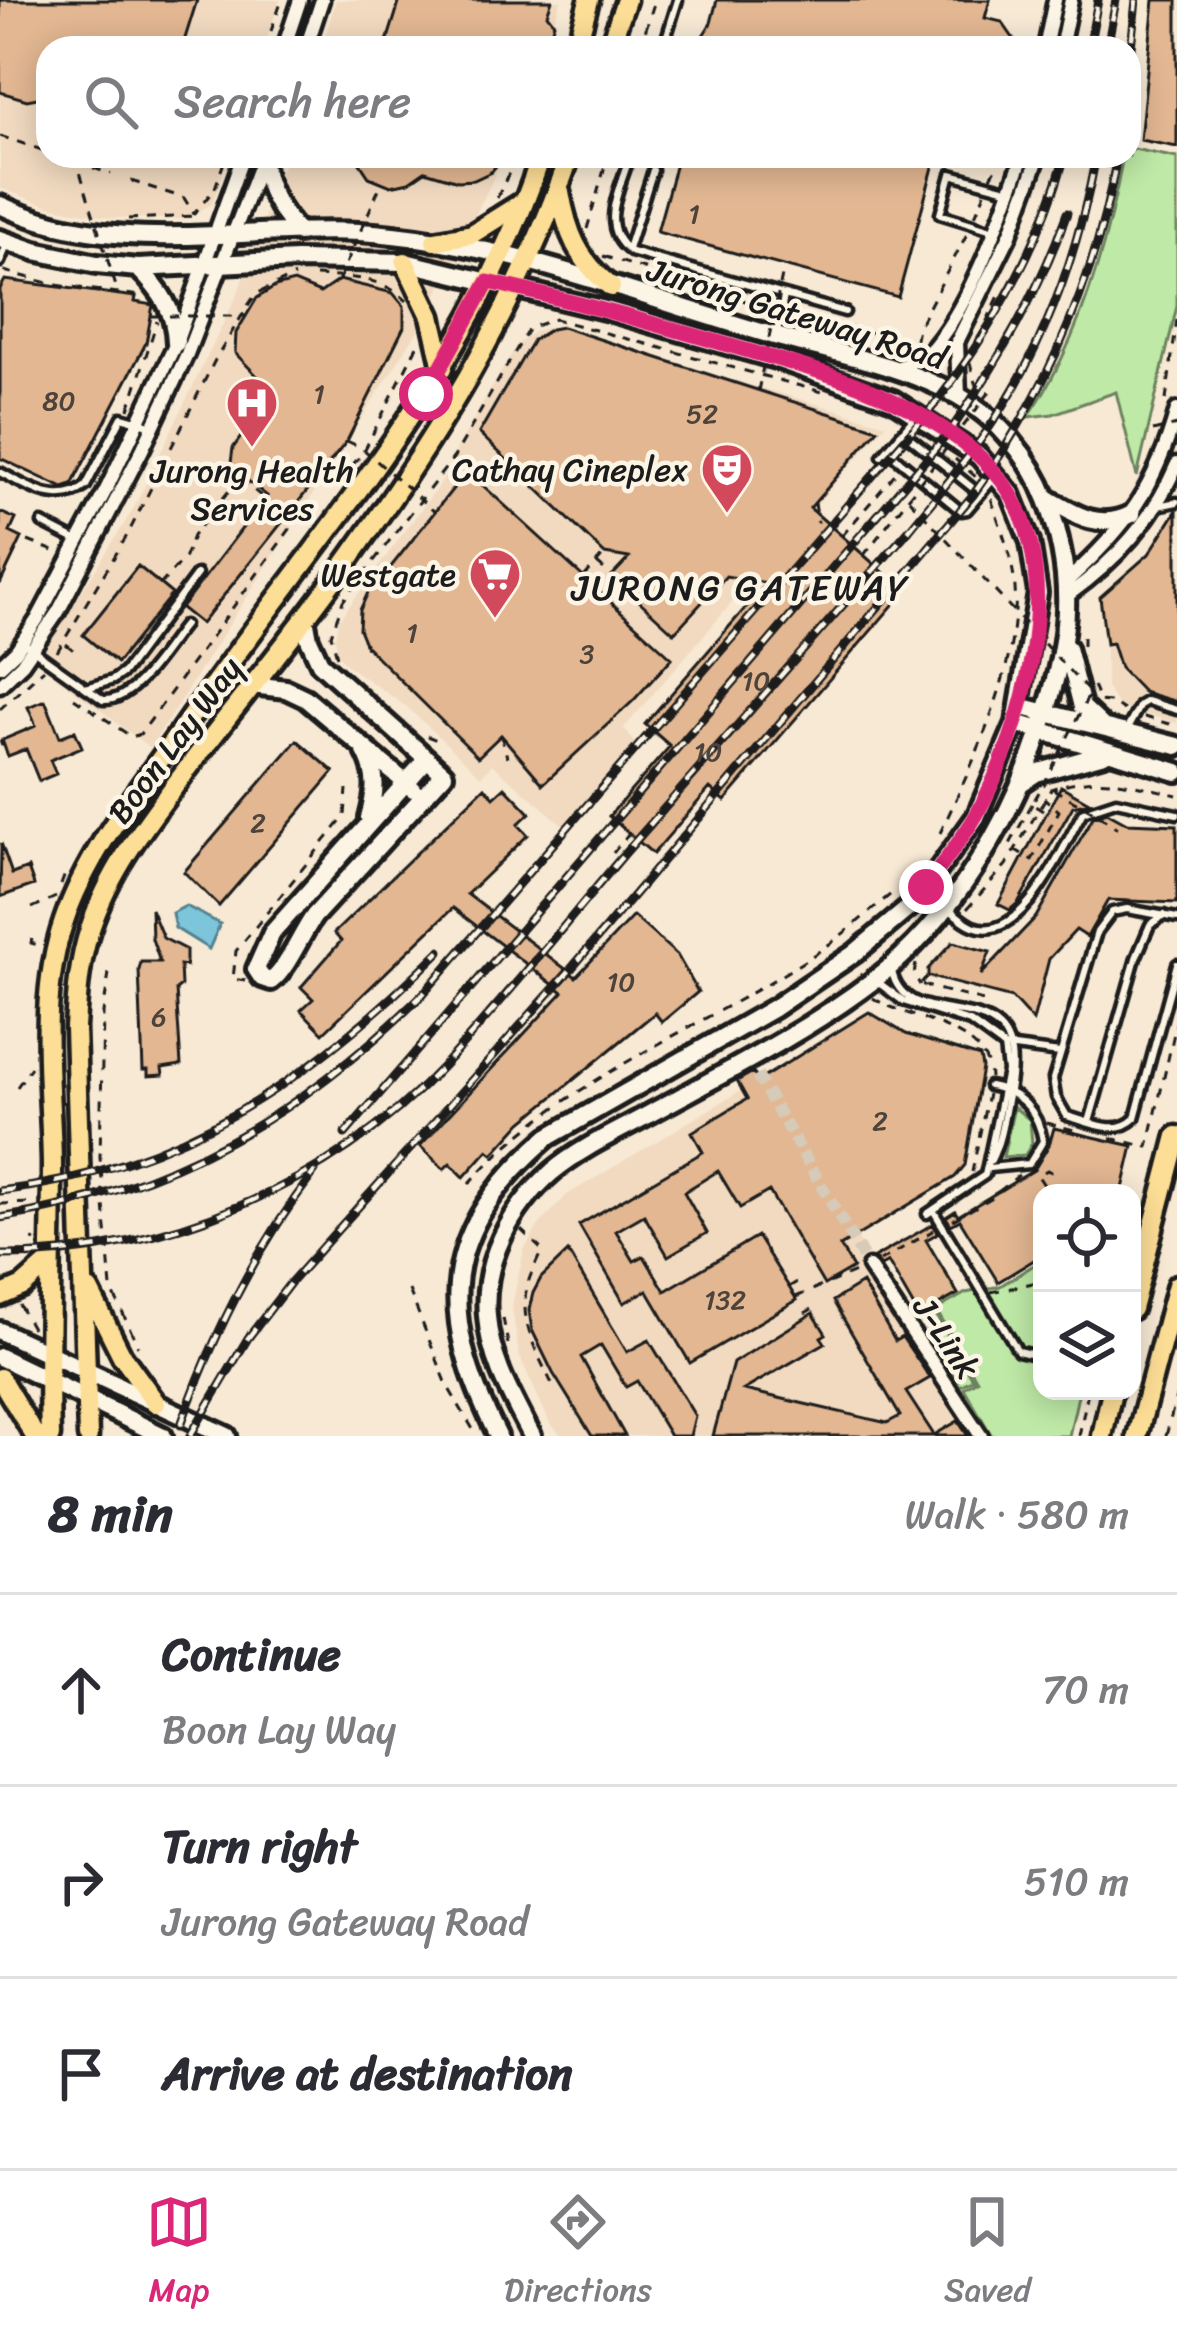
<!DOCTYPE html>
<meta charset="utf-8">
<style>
body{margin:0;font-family:Sriracha,sans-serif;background:#f7f7f7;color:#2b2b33}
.controls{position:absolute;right:36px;bottom:36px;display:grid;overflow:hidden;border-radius:24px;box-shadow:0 6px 30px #0003}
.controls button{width:108px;height:108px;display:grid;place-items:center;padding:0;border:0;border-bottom:3px solid #e1e1e2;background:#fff;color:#2b2b33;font:60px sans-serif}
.stop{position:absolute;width:36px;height:36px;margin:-27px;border:9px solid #db2777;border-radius:50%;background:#fff}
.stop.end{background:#db2777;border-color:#fff;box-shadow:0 3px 12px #0008}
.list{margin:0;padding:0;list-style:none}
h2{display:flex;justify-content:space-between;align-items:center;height:156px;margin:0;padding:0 48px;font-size:51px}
h2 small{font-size:39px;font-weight:400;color:#7c7c81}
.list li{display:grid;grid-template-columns:78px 1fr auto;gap:36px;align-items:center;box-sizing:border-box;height:192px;padding:0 48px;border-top:3px solid #e1e1e2}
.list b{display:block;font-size:45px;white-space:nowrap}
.list p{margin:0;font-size:39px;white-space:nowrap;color:#7c7c81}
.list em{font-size:39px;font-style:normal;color:#7c7c81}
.icon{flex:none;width:66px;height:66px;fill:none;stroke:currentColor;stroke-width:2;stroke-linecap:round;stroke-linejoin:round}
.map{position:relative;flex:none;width:1177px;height:1436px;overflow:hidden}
.search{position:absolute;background:#fff;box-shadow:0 6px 30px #0003;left:36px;right:36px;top:36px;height:132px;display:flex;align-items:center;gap:30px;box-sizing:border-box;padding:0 42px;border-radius:36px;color:#7c7c81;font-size:45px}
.sheet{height:732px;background:#fff}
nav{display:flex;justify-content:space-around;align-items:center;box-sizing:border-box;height:168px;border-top:3px solid #e1e1e2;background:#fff;font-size:33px;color:#7c7c81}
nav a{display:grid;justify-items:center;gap:6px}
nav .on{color:#db2777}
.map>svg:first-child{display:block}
.built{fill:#f1dac0}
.green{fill:#bee9a6;stroke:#6d8261;stroke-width:3}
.water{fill:#7bc5db;stroke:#55818f;stroke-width:3}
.building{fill:#e2b792;stroke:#1c1c1c;stroke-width:3}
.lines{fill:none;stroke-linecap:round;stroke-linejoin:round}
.street-tunnel{stroke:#d6cab8;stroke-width:12;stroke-dasharray:12 6;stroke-linecap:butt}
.lane-casing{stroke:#1c1c1c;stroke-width:15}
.street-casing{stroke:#1c1c1c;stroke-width:21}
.secondary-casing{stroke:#1c1c1c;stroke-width:26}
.primary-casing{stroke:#1c1c1c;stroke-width:27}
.path{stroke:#1c1c1c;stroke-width:3;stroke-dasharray:9 9;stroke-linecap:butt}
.lane{stroke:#fcf5e5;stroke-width:6}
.street{stroke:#fcf5e5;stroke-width:12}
.secondary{stroke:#fcf5e5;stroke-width:16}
.primary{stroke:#fdde96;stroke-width:18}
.rail-casing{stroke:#1c1c1c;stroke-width:9}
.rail{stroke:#fcf5e5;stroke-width:4.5;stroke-dasharray:14;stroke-linecap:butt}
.path-bridge{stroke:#1c1c1c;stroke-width:3;stroke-dasharray:9 9;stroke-linecap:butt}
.route{stroke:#db2777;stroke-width:15}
.labels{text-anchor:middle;stroke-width:9;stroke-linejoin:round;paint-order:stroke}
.number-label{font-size:27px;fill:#4e433a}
.street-label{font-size:33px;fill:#1c1c1c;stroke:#fcf5e5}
.poi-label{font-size:33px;fill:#1c1c1c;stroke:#fcf5e5;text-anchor:end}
.neighbourhood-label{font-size:36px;letter-spacing:3px;fill:#1c1c1c;stroke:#fcf5e5}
</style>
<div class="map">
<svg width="1177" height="1436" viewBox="0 0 1177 1436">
<rect width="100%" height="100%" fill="#f7e9d4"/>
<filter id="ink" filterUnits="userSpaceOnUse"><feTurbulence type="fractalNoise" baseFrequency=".00833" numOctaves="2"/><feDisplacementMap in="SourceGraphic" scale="24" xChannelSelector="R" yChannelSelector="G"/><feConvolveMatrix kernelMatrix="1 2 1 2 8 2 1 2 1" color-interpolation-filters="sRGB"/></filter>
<g filter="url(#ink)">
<path class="built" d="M0,0H280L264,48H48V156H228L212,204L183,219L112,218L49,206L0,188Z
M336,0H561L545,48H322Z
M286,156H504L424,321L150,748L37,662L133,510L238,293Z
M549,327L886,424L624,728L640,751L570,831L492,764L481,776L407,707L348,666L339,656L335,638L339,620L448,473L457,448L516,346L535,331Z
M1170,519L1177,521V723L1119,707L1106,687V651L1099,596L1148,553Z
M762,1078L975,1436H562L550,1423L519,1355L512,1306L524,1250L539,1225L567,1195Z"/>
<path class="green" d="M1129,148L1177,158V306L1137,477L1116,392L1053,414L1028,417C1080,342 1107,246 1123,156H1129Z
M1014,1107L1030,1120L1032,1143L1025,1155L1003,1157Z
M1042,1260V1391H1079L1069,1436H992L964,1388L977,1380L936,1310L966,1293L1000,1286Z
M932,1309L973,1379L960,1386L919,1316Z"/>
<path class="water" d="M186,906L220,924L209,949L175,928L172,913Z"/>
<path class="building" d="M0,0H197L182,48H48V90L43,97L27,100L0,92Z
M400,0H552L547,14L554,23L545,48H385Z
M717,0H990L985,18L1002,22L1020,48H695L711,23Z
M1154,0H1177V147L1140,140Z
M355,156H504L491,172L474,180L458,181L425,171L409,182L391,186L369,177Z
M678,156H936L898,297L657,232Z
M5,280L136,297L135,302L153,305L146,343L72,485L63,488L0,458V289Z
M339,280L393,293L404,306V327L347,441L201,624L181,608L267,496L234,470L231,463L233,448L269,398L264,383L235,353L236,333L257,298L275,287L294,282L320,293Z
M562,327L878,429L810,508L905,591L725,801L710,788L653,854L609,816L670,746L645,724L767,583L726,576L674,633L612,576L629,558L605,554L479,433L533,340L551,329Z
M467,471L672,658L633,701L543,784L501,735L478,757L366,646L359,629L360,610L370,588L393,575L390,568Z
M1177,510V702L1143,692L1120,668L1112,643L1106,644L1100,597L1149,554Z
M0,512L16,519L10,532L22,538L0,584Z
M138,566L172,594L117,663L83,635Z
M45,700L60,737L75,731L82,747L50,760L56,774L39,781L26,749L8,756L2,740L36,726L28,707Z
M297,740L334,772L219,906L184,872Z
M1061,786L1089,802L1073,806L1018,903L1010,910L998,904Z
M485,787L494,797L505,787L530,813L518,824L528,835L467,894L576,977L633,916L677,955L698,992L662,1022L655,1013L522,1122L493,1154L488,1150L464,1177L450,1163L444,1169L420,1146L563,992L453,908L323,1033L301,1010L313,999L301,987L341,941L334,933Z
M1107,812L1127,823L1177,825V903L1108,900L1087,937L1076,930L1049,959L1033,1021L1012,998L928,976V969L953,942L990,952L981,975L1036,917L1093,817Z
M1,843L12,874L28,868L34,885L0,897Z
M151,909L163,938L186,950V966L180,965L181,986L176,990L181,1065L162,1068L163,1075L148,1076V1070H143L139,970L141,962H160L152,939Z
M869,1012L906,1034L980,1057L982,1068L965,1165L955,1177L840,1246L853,1268L824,1285L769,1191L740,1208L718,1171L684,1192L707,1233L668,1256L644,1215L616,1231L634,1261L644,1256L665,1291L757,1236L797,1300L690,1363L647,1290L624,1303L579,1225L703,1152L692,1132L747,1099L737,1081L753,1072L758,1081Z
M1054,1128L1133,1146L1122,1193H1042V1255L998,1282L960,1220L951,1225L946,1217L955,1211L958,1216L1034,1170L1049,1145Z
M933,1224L938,1233L926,1240L958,1294L919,1316L888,1262L881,1266L874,1258Z
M568,1252L627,1352L649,1340L695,1416L690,1436H670L637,1381L626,1387L601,1345L581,1357L625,1436H592L553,1373L532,1330L529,1310L533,1293L541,1278Z
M862,1283L895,1341L902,1337L930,1378L906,1392L934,1435L958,1421L968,1436H713L733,1363L813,1313L826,1334L821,1337L825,1343L744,1390L887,1423L900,1416L833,1301Z"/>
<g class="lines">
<path class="street-tunnel" d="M748,1060L869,1267"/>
<g class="lane-casing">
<path id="lane" d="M663,48L678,0
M630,156C620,189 597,228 631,252L845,312
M992,230L940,214L951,174L1007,189
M628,249L653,170
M0,262L8,243
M777,333L784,296
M903,432L980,494
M887,450L961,511L967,510L996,476
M882,456L915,417
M0,472C27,486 58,508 86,486L122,417L153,426
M1158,506L1177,502
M42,523L77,541
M22,642L103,700C135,702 165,648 184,625
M86,688L113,680L124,672L197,574
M1127,729L1140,705L1147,701L1177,710
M929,890C942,901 957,919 973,926C1022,946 1063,846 1083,812L1116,801L1177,814
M1177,918L1127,909L1112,912L1097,932L1053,1079L1056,1097L1067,1116C1090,1122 1116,1137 1135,1118L1177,964
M892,971C906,1043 1036,969 1008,1095C1004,1116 1001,1141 991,1160
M875,980L903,1001L970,1022L1004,1047L1007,1071L985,1175L927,1214
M1014,1047L1060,1053
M1089,1122L1136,958L1150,925L1164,915
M989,1168L1029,1164L1043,1141C1038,1111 1020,1091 989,1086
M933,1210L1018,1351L1042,1357"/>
</g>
<g class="street-casing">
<path id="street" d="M284,48L300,0
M306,48L322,0
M1045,48L1055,0
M1061,48L1071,0
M895,369C909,363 926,357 935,345C972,300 1003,212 1023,156
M959,396L957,342L1010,235L1039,156
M1067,581C1126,528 1156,487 1177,410
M1068,595C1117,560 1153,520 1177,464
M0,666L16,651L38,618L107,488L176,343L243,156
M0,685L22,664L58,612L142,450L187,354L263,157
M869,1267L981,1436"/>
</g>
<g class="secondary-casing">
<path id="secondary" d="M262,158C267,190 278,209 299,233
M0,205C112,258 239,226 359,232C498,240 635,295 768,334C830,352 900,364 957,395C997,417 1031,458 1047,500C1079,586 1067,645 1041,729C1012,819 951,922 874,980C806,1032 728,1071 653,1112C619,1131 582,1147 552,1172C511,1208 482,1261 487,1316C490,1360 512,1397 532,1436
M0,239L35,251L97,264L138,268L296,260L405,262L605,310L779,360L893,400L979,456L1011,494L1030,542L1038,593L1016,723L976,817L926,887L911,906L855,953L774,1008L548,1137C439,1231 436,1313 498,1436
M138,268C161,291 175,310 176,343
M1047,498C1076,515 1099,531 1132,514
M305,618L309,639L320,663L444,774L314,916C301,934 286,971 271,981L262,978L256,969L272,933L427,759
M1067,648L1082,707L1101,725
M252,685L286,689L305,698L413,789
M1019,706L1177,746
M1016,723L1177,772
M365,751C378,775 376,793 369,818
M1021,783L1036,773L1104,754
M0,1331L227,1436
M0,1357L163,1436"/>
</g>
<g class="primary-casing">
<path id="primary" d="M576,48L589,0
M609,48L626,0
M560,192C567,233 578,260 611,287
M435,241L472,234L523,202
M405,262L431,316L443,368
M89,1290L122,1356L156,1403
M0,1296L23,1286L50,1262
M1132,1309L1177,1136
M0,1378L35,1436
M50,1436C47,1345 52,1255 52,1164C51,1084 37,999 64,921C88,850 139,790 182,729C311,543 469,376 541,156
M88,1436L75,1028C77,994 79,962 90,929C108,874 144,826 179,780C230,712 285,647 335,578C434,442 514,315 570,156
M1102,1436L1112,1391
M1137,1436L1177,1285"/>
</g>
<path class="path" d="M265,48L282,0
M640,48L655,0
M0,136L48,152
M59,156L111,174
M991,177L1003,156
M131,181L184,198L194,214L215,188L226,156
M497,198L517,156
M975,216L985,192
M128,219L196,216
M587,229L608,156
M603,256L771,309
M4,271L56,285L141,296
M315,276C351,278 379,275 407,301
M792,314L898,339H916L918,328L969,230
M1166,400L1177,320
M129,409L157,321
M955,459L976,477
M341,478L363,453L419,342
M815,503L818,523
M842,536L899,469
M28,541L59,553
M597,563L612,576
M584,577L605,553
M160,585L185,557L193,536L236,482
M66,644L77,653
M1083,646V636L1089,635
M57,652L128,534L215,360L249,304L256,294L294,276
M337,656L331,635L343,601L454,457L529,328L555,319L826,393
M1093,686L1099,701L1111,702L1124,710
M74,698L132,737L140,734L150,721L290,529L288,518L245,483
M0,709L44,669
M1144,717L1177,726
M501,735L507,757
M427,736L442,742
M0,740L2,746
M747,775L749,776
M1032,804L1009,846L1032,860L1059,811L1044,798
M1099,815L1117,828
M940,833C973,764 1020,665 1015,588C1013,557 1000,527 991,498
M613,853L629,833
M61,885L65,874
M32,908L56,897
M967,909L1006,865L1051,789C1095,772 1133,784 1177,795
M32,939L31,943L41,946
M916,964L914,974L920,985
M109,973L103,1013L100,1157L111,1288L138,1346
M246,981L233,979L236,951L345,816L347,789
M921,983L928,976
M922,985L987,1002
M873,998C910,1021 988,1026 990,1078
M17,1087L31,1067
M1047,1123L1078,1131
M1111,1138L1148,1147L1177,1020
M972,1172L988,1094
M469,1184C558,1081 702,1029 815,954C843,936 868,912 895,891
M1044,1185L1038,1176L1047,1170L1054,1173
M0,1204L34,1203
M953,1220L991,1198L1019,1175
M521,1230L542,1250C537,1262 530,1274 527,1287C518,1324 540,1358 555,1390
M28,1259L34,1239
M880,1261L934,1230
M789,1287L797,1282
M409,1290L448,1387L477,1436
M991,1292L1042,1281
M796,1297L855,1272
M19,1305L32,1328
M805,1313L812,1309
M503,1318L508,1344
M1079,1436L1088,1391
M1166,1436L1177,1393"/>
<use href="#lane" class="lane"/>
<use href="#street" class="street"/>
<use href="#secondary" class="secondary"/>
<use href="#primary" class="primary"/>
<g class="rail-casing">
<path id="rail" d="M1089,48L1098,0
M1107,48L1116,0
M1129,67L1136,0
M345,1134L951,430C999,361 1039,292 1067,213
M0,1191C183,1169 313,1078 440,951
M0,1218C171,1191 301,1115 423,994L936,403C993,328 1039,248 1065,156
M0,1255C162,1256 330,1186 442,1067C506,998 565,924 626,852C720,744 815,637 909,530C942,489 977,449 1004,405C1051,329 1080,243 1096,156
M181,1425C213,1335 256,1248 315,1171
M190,1436L248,1338L291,1282L571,969L973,495C1046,394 1096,279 1117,156"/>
</g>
<use href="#rail" class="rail"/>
<path class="path-bridge" d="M75,156L119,296
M339,280L381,184
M151,316H246
M758,391L784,266
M1153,431L1177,425
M347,441L362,448L435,512
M909,499L1090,693L1044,784L1096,813
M864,555L989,393L975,383L969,358L999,296
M1043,811L1032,804L1043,785"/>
</g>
</g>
<g class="lines" filter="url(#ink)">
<path class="route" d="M426,394L488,282C575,301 660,325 745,350C794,364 846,377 892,400C935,420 988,454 1012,496C1064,587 1024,726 978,812C964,838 943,862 926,887"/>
</g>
<defs>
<g id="hospital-pin" transform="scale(2.7)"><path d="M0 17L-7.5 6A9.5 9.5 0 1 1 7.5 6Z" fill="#d1495b" stroke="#fcf5e5"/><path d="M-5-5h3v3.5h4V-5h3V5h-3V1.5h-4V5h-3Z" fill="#fff"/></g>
<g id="theatre-pin" transform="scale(2.7)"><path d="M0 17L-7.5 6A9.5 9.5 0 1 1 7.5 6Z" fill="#d1495b" stroke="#fcf5e5"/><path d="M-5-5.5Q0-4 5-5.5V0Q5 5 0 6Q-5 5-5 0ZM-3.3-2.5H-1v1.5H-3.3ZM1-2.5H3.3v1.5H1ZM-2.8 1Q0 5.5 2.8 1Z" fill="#fff"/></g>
<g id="supermarket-pin" transform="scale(2.7)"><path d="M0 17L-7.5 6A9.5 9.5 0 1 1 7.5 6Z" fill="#d1495b" stroke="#fcf5e5"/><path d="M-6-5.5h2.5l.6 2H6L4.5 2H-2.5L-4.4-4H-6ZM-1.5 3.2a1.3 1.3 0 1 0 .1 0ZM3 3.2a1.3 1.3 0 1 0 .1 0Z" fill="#fff"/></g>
</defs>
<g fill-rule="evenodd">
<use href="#hospital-pin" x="252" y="403"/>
<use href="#theatre-pin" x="727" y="469"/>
<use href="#supermarket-pin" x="495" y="574"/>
</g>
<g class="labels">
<g class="number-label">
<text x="694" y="223">1</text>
<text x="319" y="403">1</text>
<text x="59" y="410">80</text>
<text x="702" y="423">52</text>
<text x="412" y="642">1</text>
<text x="587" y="663">3</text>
<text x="756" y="690">10</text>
<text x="708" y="761">10</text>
<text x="258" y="832">2</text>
<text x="621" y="991">10</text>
<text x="159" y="1026">6</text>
<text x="880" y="1130">2</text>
<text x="725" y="1309">132</text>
</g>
<g class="street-label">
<text transform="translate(797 313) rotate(17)" y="12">Jurong Gateway Road</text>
<text transform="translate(174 740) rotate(-53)" y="12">Boon Lay Way</text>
<text transform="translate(947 1337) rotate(56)" y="12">J-Link</text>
</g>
<g class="poi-label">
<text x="688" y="481">Cathay Cineplex</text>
<text x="252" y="482" text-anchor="middle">Jurong Health<tspan x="252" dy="38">Services</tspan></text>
<text x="456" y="586">Westgate</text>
</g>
<g class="neighbourhood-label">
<text x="741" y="600">JURONG GATEWAY</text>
</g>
</g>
</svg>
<div class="controls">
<button><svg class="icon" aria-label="locate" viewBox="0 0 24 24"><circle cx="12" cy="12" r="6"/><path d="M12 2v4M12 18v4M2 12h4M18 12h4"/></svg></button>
<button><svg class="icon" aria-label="layers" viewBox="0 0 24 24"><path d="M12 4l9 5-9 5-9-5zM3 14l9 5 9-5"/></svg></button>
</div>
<div class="stop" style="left:426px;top:394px"></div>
<div class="stop end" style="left:926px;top:887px"></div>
<div class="search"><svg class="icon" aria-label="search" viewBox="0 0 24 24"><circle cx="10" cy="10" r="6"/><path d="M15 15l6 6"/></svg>Search here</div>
</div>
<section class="sheet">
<h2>8 min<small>Walk · 580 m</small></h2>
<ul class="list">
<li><svg class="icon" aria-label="ahead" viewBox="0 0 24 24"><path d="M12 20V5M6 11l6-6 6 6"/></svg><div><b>Continue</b><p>Boon Lay Way</p></div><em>70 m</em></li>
<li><svg class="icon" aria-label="right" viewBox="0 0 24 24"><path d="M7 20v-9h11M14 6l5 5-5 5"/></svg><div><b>Turn right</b><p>Jurong Gateway Road</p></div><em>510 m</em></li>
<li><svg class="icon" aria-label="arrive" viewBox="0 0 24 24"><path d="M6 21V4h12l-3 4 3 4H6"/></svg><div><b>Arrive at destination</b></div></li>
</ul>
</section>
<nav>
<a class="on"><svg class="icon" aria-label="map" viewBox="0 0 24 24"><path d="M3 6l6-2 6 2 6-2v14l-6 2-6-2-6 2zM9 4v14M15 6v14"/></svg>Map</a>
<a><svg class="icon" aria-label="directions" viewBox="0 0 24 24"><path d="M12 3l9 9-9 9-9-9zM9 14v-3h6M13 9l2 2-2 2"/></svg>Directions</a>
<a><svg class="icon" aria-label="saved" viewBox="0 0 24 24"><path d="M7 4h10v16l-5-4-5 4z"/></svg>Saved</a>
</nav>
